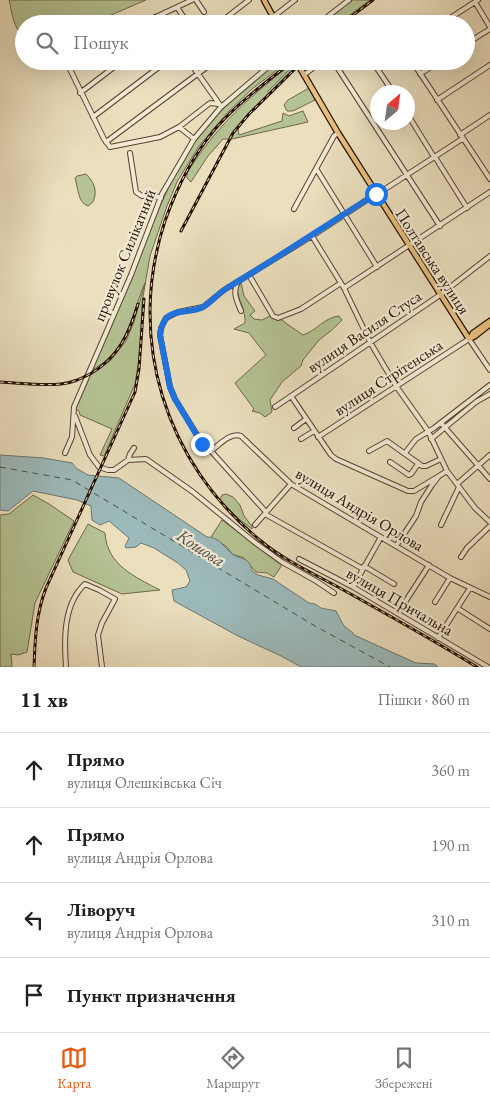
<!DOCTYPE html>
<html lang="uk">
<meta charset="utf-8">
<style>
body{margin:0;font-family:"EB Garamond",serif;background:#f2f2f2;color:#202124}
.compass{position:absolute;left:370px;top:85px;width:45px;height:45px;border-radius:50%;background:#fff;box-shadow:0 5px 20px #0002;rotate:29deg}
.stop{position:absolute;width:15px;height:15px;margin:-11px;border:4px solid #1a73e8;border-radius:50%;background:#fff}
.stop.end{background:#1a73e8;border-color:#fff;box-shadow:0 1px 5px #0008}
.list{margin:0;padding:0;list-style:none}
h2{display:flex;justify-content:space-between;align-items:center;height:65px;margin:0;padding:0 20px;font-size:21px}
h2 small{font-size:16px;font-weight:400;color:#757577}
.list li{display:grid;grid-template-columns:32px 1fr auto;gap:15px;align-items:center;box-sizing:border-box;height:75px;padding:0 20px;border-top:1px solid #e0e0e0}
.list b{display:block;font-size:19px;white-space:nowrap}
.list p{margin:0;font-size:16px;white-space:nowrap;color:#757577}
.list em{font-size:16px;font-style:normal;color:#757577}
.icon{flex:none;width:28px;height:28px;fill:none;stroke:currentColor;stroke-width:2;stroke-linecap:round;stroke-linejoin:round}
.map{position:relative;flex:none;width:490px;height:667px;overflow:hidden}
.search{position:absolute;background:#fff;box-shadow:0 5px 20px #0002;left:15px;right:15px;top:15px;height:55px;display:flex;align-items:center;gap:12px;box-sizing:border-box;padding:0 18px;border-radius:28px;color:#757577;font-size:19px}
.sheet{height:365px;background:#fff}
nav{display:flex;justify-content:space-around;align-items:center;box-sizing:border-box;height:70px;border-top:1px solid #e0e0e0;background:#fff;font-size:14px;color:#757577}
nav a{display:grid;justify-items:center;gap:2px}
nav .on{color:#ea580c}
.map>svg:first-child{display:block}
.green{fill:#b5c293;stroke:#6e684a}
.water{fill:#9cbabb;stroke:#6d7671}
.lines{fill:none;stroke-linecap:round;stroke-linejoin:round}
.stream{stroke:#6d7671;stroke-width:1}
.ferry{stroke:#4f4b43;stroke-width:1;stroke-dasharray:6 5;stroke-linecap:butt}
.minor-casing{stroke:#574331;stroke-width:6}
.major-casing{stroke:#260f02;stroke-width:7}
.minor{stroke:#f2ead5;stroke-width:4}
.major{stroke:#e6c07f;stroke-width:4.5}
.rail-casing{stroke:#260f02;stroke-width:3}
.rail{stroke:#f2ead5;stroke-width:1;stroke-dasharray:4;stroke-linecap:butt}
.route{stroke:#1a73e8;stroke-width:6}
.labels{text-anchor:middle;stroke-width:4.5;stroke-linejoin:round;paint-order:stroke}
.street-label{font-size:16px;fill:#260f02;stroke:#f2ead5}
.water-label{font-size:18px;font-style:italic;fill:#4f4b43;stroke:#f2ead5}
</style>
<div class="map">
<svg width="490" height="667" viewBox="0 0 490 667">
<rect width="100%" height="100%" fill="#ebdfbe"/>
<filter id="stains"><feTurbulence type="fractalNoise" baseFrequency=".004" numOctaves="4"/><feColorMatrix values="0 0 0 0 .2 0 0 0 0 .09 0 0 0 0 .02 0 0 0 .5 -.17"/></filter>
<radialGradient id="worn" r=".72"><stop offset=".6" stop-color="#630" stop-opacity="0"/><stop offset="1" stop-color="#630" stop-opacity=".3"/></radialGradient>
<path class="green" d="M9,0H146L90,24H24V35C13,30 12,11 9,0Z
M352,0H370L338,24H321Z
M278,61H289L252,89L228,112L199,146L177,182L167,206L150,256L142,303L140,352L135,384L104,456L100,455L112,429L80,415L79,411L75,409L89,375L111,360L126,341L134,322L145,283C130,318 128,352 90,371C104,339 120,307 133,274C153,225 170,172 203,131C225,104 252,83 278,61Z
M293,63L296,69L244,120L238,128L239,135L282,121L283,113L289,116L303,111L308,122L232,139H223L208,156L191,182L187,178V173C217,125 249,97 293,63Z
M309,88L315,100L293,111H287L284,105L288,100Z
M86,174C94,182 98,191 93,202L88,206C78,203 78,188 75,178L77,176Z
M241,283L244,296L255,311L250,315L254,319L262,320L270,316L274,319L282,320L287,324L303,335C316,331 325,317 339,316L342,320L332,330L319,340L303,360L301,366L282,382L270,400L272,412L265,417L260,413L252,411L254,409L235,383L266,355L249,333L234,329L245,323C246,311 238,300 237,288Z
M226,494L233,497L240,505L244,516L252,526V529L240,520L220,500L222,495Z
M33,495L49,504L74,521L35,603L27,652L18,655L11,654L12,667H0V515L9,514Z
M222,520L282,565L274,577L267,573L256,572L244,558L232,554L226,546L211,537Z
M88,524L105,533C107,565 135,577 160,590L122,594L73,572L68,560Z"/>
<path class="water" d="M0,455L44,458L72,463L76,468L88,475L119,478L207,537C219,537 223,546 231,553C239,560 250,556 252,571L258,575L273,579L309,603L315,604L321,608L336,611L344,626L353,633L354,635L416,663L435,664L438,667H301L281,656L238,636L174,601L172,590L186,587L190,581L186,570L178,563L154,548L141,543L136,547L126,548L125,546L129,538L109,521L100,525L92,520L91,506L77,500L33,491L8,511L0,510Z"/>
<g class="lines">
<path class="stream" d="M267,92L293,66"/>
<path class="ferry" d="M0,467L72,480L315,626L390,667"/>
<g class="minor-casing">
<path id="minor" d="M196,0L204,12
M475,2L490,27
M177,7L188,24
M155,17L160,24
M141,24L192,0
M218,24L249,0
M264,24L295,0
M318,24L349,0
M373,24L382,18L388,24
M441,24L478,0
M466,44L490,29
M66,61L104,139L110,147L160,137L179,127L210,103L218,104
M189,61L220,105
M333,61L440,226
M372,61L393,92
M412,61L490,179
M420,74L440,61
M304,75L322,61
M80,93L122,61
M437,100L490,65
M408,115L434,157
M93,117L167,61
M179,127L194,139
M460,135L490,115
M106,142L215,61
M130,153L136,192L142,196H155L161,198
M435,157L467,208
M317,170L377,267
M376,195L462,139
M294,209L334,136L338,133
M312,236L344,288L370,342L396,386L428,431L447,471L475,508L490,522
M249,275L273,316L278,318L301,309L341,283
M238,282C232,292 237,301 241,311
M344,288L490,192
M291,396L331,455L336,459L408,491H414L439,476
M275,407L440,295L490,256
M75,416L90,455L99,467L108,470H114L128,460L146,459L193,492L253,541L282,562L316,581L334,593
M441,423L490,479
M294,428L306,419
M318,437L469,339L490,370
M301,439L314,431
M431,439L476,402L490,394
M211,451C219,445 230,432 241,436L291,484L450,578L490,597
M369,451L387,441L422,466H426L441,459
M65,453L72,437L74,407L131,275L162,194L194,139L221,107L275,61
M405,453L416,439L434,428L490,385
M128,460L130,454L134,448
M390,462L409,475L411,474L418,464
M457,484L490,455
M266,512L211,451L204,446L175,399L170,387L160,335L161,328L166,318L178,312L203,307L224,290L312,236L376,194
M265,514L363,569
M255,525L291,484
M441,525L459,487
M396,546L416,516L421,502L432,485L439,476L447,471
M461,557L467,548L490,526
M299,559L353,587L488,667
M364,566L394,584
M353,587L381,537
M435,602L450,578
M457,608L490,629
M398,613L429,565
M438,638L470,588
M66,667C64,640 63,604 85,584L99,590L115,599L102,623L98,635L102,667"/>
</g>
<g class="major-casing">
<path id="major" d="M264,0L277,24
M296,61L338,133L469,339L475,336L490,324
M471,337L473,333L490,321"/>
</g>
<use href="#minor" class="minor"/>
<use href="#major" class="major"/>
<g class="rail-casing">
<path id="rail" d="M341,24L373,0
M293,61C266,82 239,102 216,128C193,155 177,187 165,221C126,339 165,463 261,541C284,560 312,573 338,587C385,613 431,639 477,667
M181,231L233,133L249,114L303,61
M0,382C20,383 41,386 61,384C72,383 80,379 90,374C118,358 129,334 138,304
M34,667C35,639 36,614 46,588L135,392L139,369L144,299"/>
</g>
<use href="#rail" class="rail"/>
</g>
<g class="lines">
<path class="route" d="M202,444L175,399L170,387L160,335C164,304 185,316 203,307C212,302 218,293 227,288C278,258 326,225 376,194"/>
</g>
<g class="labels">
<g class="street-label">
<text transform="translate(124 255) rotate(-68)" y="6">провулок Силікатний</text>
<text transform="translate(433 261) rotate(57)" y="6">Полтавська вулиця</text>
<text transform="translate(364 331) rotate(-34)" y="6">вулиця Василя Стуса</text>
<text transform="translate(388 377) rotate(-33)" y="6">вулиця Стрітенська</text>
<text transform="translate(360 509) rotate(31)" y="6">вулиця Андрія Орлова</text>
<text transform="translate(400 601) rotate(30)" y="6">вулиця Причальна</text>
</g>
<g class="water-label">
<text transform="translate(201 548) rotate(33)" y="6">Кошова</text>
</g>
</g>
<rect width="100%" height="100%" filter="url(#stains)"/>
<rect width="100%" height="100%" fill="url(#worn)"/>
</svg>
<svg class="compass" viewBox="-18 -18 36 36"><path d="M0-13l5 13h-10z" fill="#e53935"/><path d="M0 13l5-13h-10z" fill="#757577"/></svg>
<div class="stop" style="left:376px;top:194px"></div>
<div class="stop end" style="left:202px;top:444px"></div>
<div class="search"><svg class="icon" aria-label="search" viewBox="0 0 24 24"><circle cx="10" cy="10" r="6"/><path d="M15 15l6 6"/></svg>Пошук</div>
</div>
<section class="sheet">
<h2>11 хв<small>Пішки · 860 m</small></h2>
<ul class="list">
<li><svg class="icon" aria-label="ahead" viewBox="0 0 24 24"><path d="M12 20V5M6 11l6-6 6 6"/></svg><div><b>Прямо</b><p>вулиця Олешківська Січ</p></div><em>360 m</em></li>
<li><svg class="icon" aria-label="ahead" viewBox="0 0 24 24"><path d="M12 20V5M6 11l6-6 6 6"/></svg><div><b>Прямо</b><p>вулиця Андрія Орлова</p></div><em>190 m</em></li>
<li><svg class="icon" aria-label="left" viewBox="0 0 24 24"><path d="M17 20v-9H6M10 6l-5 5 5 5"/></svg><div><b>Ліворуч</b><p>вулиця Андрія Орлова</p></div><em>310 m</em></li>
<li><svg class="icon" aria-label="arrive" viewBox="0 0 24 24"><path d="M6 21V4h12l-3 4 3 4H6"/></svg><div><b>Пункт призначення</b></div></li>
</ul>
</section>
<nav>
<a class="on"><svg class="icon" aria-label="map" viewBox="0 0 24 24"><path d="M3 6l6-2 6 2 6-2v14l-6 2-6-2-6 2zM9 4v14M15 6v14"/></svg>Карта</a>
<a><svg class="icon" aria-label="directions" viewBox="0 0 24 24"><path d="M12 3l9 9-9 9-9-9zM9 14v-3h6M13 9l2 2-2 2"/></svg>Маршрут</a>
<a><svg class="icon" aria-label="saved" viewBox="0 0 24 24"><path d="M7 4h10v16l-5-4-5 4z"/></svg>Збережені</a>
</nav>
